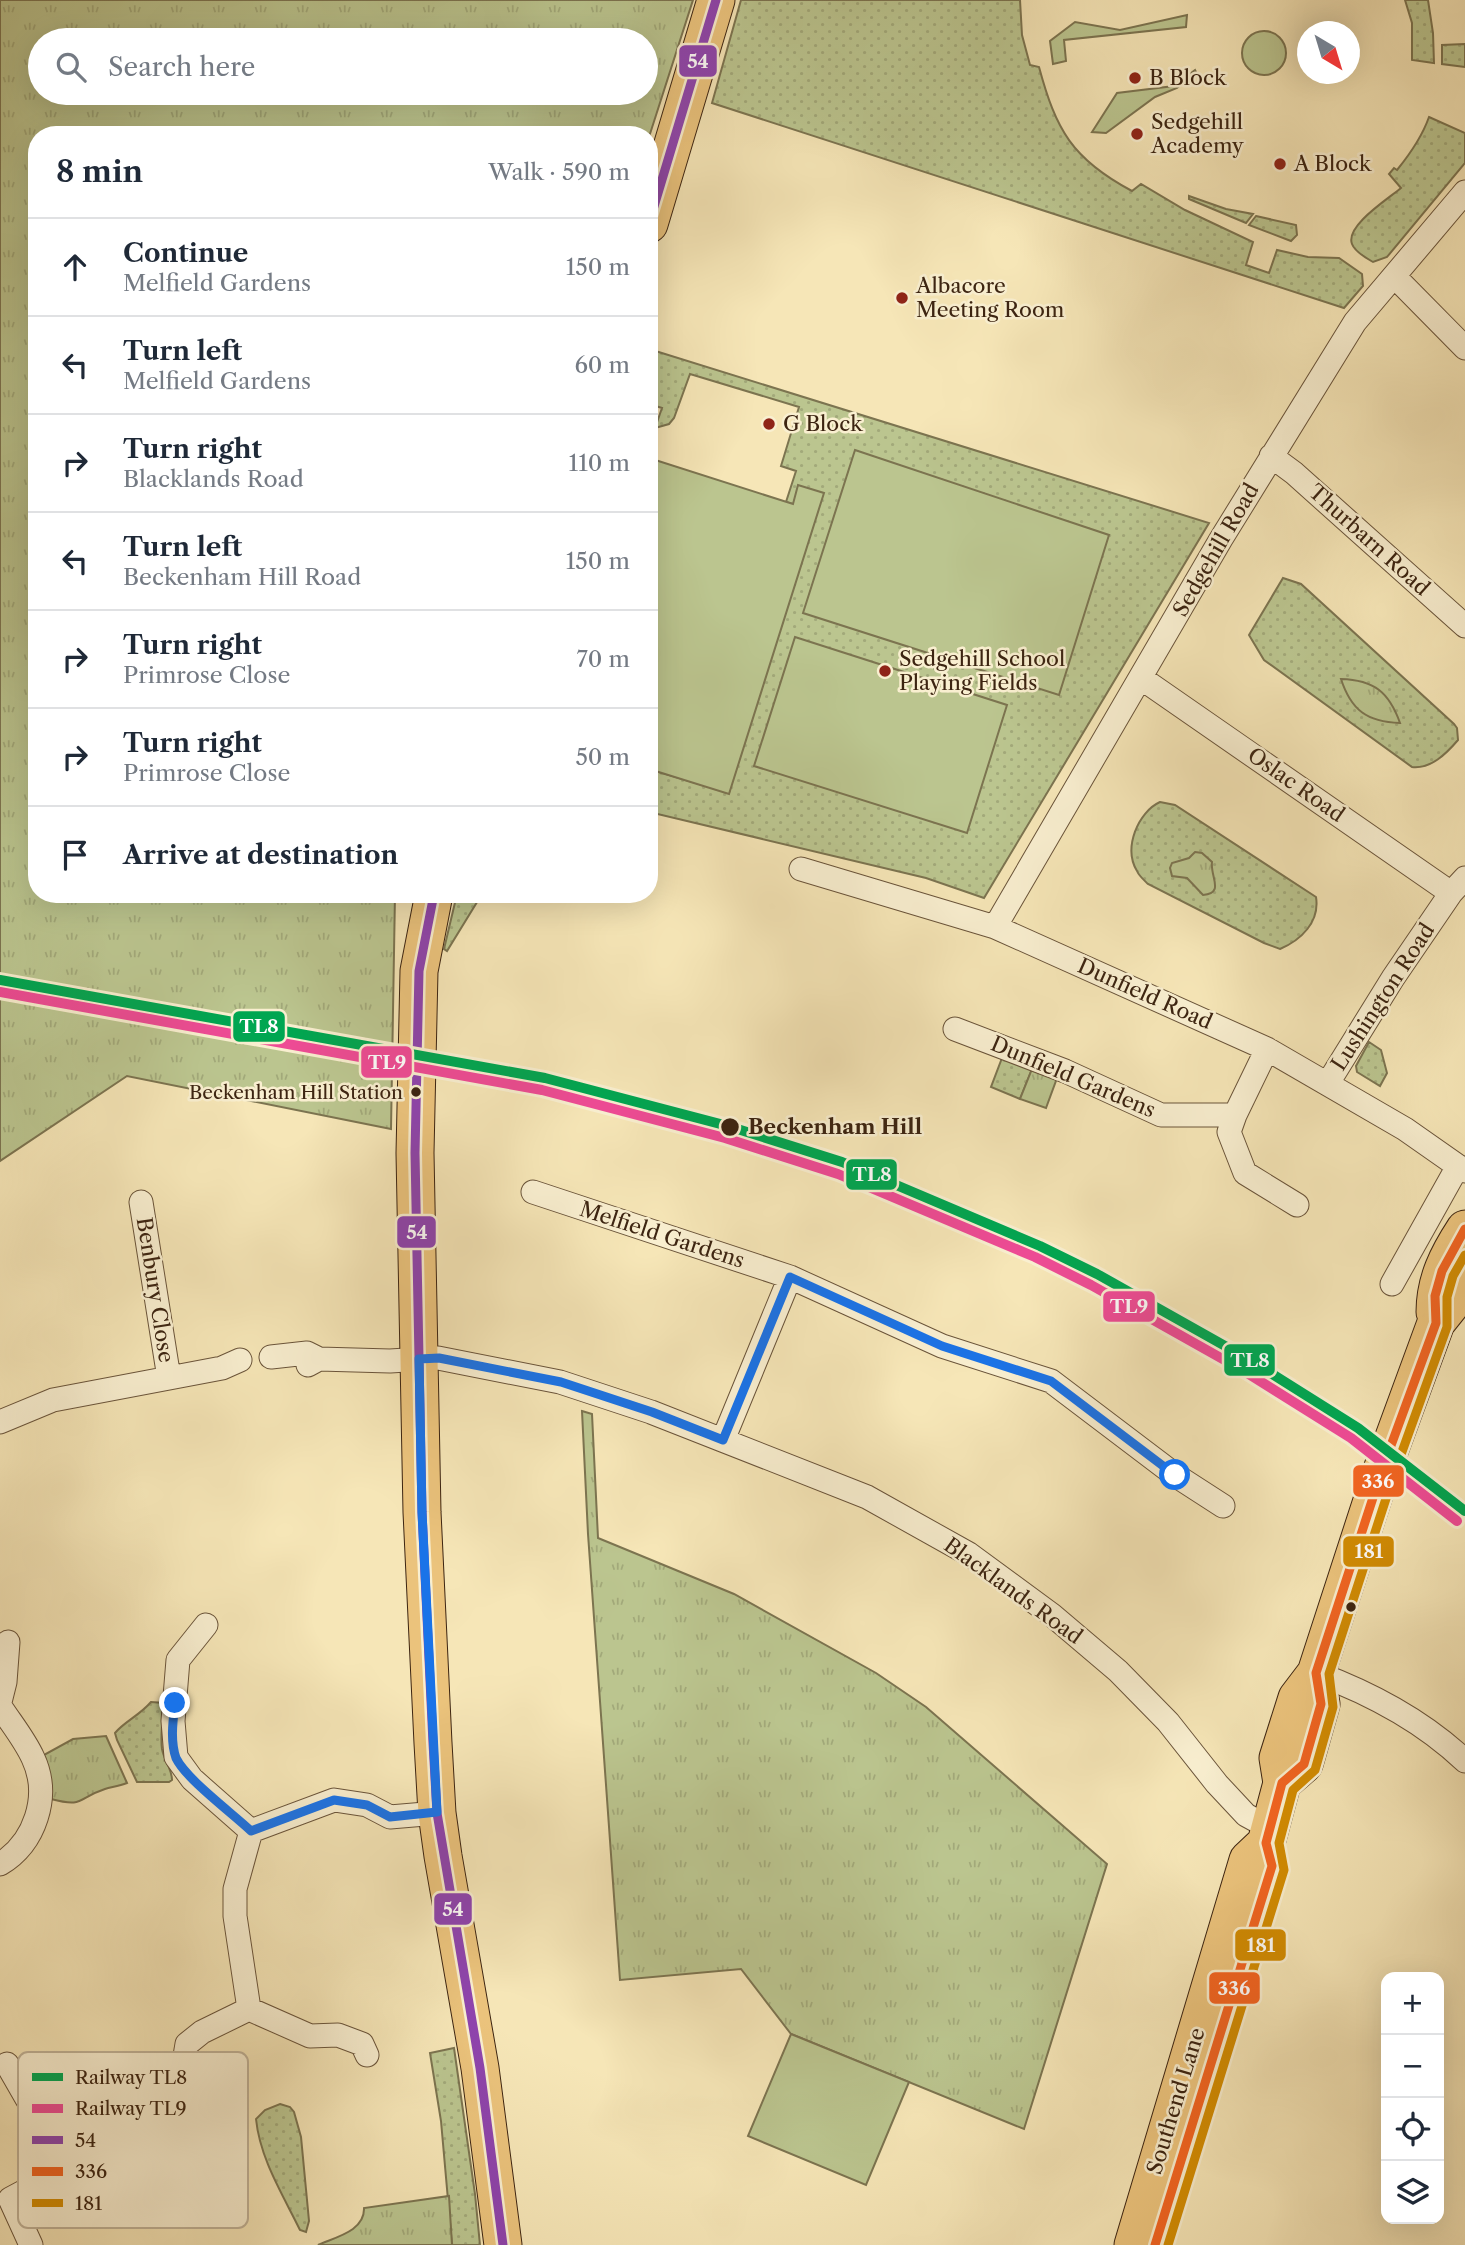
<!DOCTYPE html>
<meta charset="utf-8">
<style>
body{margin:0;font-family:"Libre Caslon Text",serif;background:#f2f2f3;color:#1f2937}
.controls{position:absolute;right:21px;bottom:21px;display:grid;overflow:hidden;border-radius:14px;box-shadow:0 7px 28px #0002}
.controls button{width:63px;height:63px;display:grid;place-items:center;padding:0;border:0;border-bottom:2px solid #e0e1e3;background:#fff;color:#1f2937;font:35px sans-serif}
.compass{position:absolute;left:1297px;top:21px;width:63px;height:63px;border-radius:50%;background:#fff;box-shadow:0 7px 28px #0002;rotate:142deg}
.stop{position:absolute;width:21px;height:21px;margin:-16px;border:5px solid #1a73e8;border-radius:50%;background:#fff}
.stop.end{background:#1a73e8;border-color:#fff;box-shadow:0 2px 7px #0008}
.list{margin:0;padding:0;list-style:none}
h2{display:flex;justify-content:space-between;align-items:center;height:91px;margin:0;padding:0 28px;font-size:30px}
h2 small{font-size:23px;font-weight:400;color:#747a83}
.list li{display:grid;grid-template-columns:46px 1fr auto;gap:21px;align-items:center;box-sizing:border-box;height:98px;padding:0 28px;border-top:2px solid #e0e1e3}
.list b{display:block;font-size:26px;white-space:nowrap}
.list p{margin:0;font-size:23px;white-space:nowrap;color:#747a83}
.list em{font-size:23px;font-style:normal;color:#747a83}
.icon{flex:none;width:38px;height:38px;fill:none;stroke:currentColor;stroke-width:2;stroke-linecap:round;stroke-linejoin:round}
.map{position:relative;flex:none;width:1465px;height:2245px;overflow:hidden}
.search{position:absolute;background:#fff;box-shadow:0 7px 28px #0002;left:28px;top:28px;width:630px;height:77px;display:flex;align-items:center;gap:18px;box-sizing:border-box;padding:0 24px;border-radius:38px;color:#747a83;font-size:26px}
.panel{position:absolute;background:#fff;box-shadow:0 7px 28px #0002;left:28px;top:126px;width:630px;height:777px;border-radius:28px}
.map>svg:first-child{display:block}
.grass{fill:url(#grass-dots);stroke:#7c7450;stroke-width:2}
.park{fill:url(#park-tufts);stroke:#7c7450;stroke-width:2;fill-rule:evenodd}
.garden{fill:#bbc58f;stroke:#7c7450;stroke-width:2}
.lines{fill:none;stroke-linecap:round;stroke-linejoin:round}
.street-casing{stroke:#6a543a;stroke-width:25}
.primary-casing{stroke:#3c2411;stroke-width:39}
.street{stroke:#f9efd0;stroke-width:23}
.primary{stroke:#ebc37c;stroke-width:37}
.bus-1-casing{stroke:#f9efd0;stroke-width:14}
.bus-2-casing{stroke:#f9efd0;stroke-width:14}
.bus-3-casing{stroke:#f9efd0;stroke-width:14}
.bus-1{stroke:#8e44ad;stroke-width:9}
.bus-2{stroke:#f26522;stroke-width:9}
.bus-3{stroke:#d28c03;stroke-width:9}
.rail-1-casing{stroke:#f9efd0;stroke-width:16}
.rail-2-casing{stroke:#f9efd0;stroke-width:16}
.rail-1{stroke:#00a651;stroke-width:10}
.rail-2{stroke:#ee4b95;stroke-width:10}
.route{stroke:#1a73e8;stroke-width:9}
.poi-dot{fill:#8f2418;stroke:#f9efd0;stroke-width:2.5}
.bus-dot{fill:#3c2411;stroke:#f9efd0;stroke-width:2.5}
.labels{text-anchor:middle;stroke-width:5;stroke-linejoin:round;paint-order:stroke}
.bus-label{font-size:19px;fill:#3c2411;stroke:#f9efd0;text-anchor:end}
.poi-label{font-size:21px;fill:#3c2411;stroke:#f9efd0;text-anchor:start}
.street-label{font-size:21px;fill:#3c2411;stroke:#f9efd0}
.stop-label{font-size:21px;font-weight:bold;fill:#3c2411;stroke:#f9efd0;text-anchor:start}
.key{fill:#f9efd0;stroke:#c0b297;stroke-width:2}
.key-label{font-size:19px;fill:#3c2411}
.line-badge{stroke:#f9efd0;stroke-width:2.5}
.badge-label{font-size:19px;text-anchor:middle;font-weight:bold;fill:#fff}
</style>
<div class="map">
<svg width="1465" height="2245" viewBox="0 0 1465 2245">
<defs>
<pattern id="grass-dots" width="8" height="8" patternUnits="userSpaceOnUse" patternTransform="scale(1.75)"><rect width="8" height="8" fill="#bbc58f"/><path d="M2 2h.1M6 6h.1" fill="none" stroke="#a2a97a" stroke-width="1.8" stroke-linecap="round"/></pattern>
<pattern id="park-tufts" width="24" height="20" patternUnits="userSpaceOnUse" patternTransform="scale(1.75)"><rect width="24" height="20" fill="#bbc58f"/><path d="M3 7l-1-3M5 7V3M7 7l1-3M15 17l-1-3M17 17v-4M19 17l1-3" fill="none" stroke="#a2a97a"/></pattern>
</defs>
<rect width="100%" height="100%" fill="#f6e6b7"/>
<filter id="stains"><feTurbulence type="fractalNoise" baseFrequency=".00286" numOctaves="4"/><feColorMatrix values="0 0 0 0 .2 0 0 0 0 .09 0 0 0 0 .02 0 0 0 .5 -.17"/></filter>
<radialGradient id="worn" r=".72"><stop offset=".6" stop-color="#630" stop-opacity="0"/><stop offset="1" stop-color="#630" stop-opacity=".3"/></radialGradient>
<path class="grass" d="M741,0H1020L1022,35L1030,65L1039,67C1056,130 1072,159 1132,191L1141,184L1185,210L1253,242L1246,265L1269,273L1277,250L1308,257L1339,258L1362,274L1363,286L1344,308L712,103Z
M1405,0H1428L1433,33L1434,63L1412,60V23Z
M1465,44V67L1442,64V45Z
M1429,117L1465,133V163L1387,257L1373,262C1366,258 1355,252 1352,244C1345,226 1388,199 1401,188L1389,174L1394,168L1397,170C1410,154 1422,137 1429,117Z
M1189,196L1226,209L1253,214L1246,223L1189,199Z
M1256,216L1296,225L1297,235L1291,241L1249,225Z
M649,349L1209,523L984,898L926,878L649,812V769L729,793L793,504L786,502L796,471L781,466L799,407L690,374L674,418L669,424L655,428L662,408L649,404Z
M1283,578L1301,584L1454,724L1457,728L1458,740C1446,754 1431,769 1412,767L1264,660L1249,635Z
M1160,802L1175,805L1316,897C1320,922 1301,940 1280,949L1264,943L1148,884C1144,880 1139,876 1137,871C1123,848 1138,812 1160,802Z
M457,894H482L447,951L444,949Z
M1369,1042L1381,1050L1387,1073L1380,1086L1357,1072L1356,1066Z
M1002,1058L1032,1069L1020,1099L991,1087Z
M151,1702L164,1703C163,1718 160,1734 162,1749C164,1760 172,1769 172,1780L169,1782H137L117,1740L115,1733C124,1722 140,1715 151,1702Z
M454,2048L475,2194L480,2245H452L441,2121L430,2053Z
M280,2104L290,2107L294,2112L301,2137L309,2221L306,2232L300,2230C283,2195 260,2159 256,2119L265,2110Z"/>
<path class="park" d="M0,0H693L649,137V135H37V894H395L391,1129L127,1076L0,1161ZM40,40H646V93H40Z
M1341,679C1374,680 1389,692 1400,723C1367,722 1351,710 1341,679Z
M1195,852L1202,853L1212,862C1210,877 1225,893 1203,895L1187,878L1172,876L1170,868L1172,863L1189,858Z
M1032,1069L1057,1078L1046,1108L1020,1099Z
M582,1411L592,1414L598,1538L734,1594L876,1673L926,1707L1107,1864L1024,2129L791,2034L741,1969L620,1980L588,1534Z
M106,1736L127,1783C119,1786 112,1787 105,1789C77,1798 85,1808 51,1799L42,1756L73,1739Z
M449,2196L452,2245H318C336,2237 365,2231 364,2208Z"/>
<path class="garden" d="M1187,15L1186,27L1064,40L1066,61L1053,64L1050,41L1075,22L1120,30Z
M1242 53a22 22 0 1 1 44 0a22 22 0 1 1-44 0Z
M1195,70L1196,72L1177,88L1155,97L1106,133L1092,132L1117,93L1174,86Z
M855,450L1109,535L1059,695L803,613Z
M649,458L793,504L798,485L824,493L729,794L649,769Z
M795,637L1007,705L967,833L754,766Z
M791,2034L909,2082L866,2185L748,2136Z"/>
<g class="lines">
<g class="street-casing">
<path id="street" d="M1395,277L1465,348
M1271,456L1294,473L1465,626
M1141,678L1451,893
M801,869L995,927L1267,1049L1405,1129L1465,1171
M995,927L1221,539L1355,322L1465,192
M955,1029L1065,1071L1161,1115H1235L1267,1049
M1328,1083L1393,978L1451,893L1465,878
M1235,1115L1229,1132L1245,1173L1297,1205
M533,1192L790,1277L942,1346L1051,1381L1175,1475L1223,1506
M141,1202L169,1378
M1392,1284L1458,1166
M271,1357L307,1353L319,1359
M308,1365L319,1359L390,1361L438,1358L560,1382L651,1412L867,1497L969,1554L1052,1615L1118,1671L1168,1722L1217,1784L1246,1815L1270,1828
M0,1422L53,1400L222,1368L240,1360
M723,1440L790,1277
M206,1625L178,1660L173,1721L176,1757L192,1779L251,1831
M1316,1673C1370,1693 1423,1721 1465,1761
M0,1702L5,1682L8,1642
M0,1706C11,1723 25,1740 33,1758C51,1796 35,1843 0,1864
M251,1831L334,1800L367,1805L390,1817L437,1813
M249,2009L310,2036L338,2035L362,2044L367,2055
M7,2064L38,2118L70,2156C78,2152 86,2146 95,2143C116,2137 182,2129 188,2104C192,2090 184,2079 184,2066C184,2059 186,2051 187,2044L202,2032L249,2009L235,1916V1889L251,1831
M31,2245L10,2199L53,2176L70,2156"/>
</g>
<g class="primary-casing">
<path id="primary" d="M649,224L716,0
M434,894L419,971L415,1153L422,1512L433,1743L437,1813L443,1856L480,2068L503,2245
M1435,1312C1435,1280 1448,1255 1465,1229
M1282,1783L1304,1764L1321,1704L1319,1692
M1133,2245L1248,1860L1266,1843L1282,1783L1278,1758L1297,1698L1316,1673L1382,1470L1436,1323L1452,1303L1465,1280"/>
</g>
<use href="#street" class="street"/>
<use href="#primary" class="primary"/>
<g class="bus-1-casing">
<path id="bus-1" d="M649,223L716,0
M434,894L419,971L415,1153L422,1512L433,1743L437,1813L480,2068L503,2245"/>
</g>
<g class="bus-2-casing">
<path id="bus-2" d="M1155,2245L1272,1866L1266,1843L1282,1783L1304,1764L1321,1704L1316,1673L1382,1470L1436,1323L1435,1296L1442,1271L1465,1229"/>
</g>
<g class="bus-3-casing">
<path id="bus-3" d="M1168,2245L1284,1870L1279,1843L1293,1790L1315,1770L1333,1707L1329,1674L1394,1474L1447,1327V1297L1453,1276L1465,1255"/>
</g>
<use href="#bus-1" class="bus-1"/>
<use href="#bus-2" class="bus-2"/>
<use href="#bus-3" class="bus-3"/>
<g class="rail-1-casing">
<path id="rail-1" d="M0,980L545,1078L728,1126L842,1162L1040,1246L1097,1274L1250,1360L1358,1428L1465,1511"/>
</g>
<g class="rail-2-casing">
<path id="rail-2" d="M0,992L542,1090L725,1138L838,1174L1035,1257L1091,1285L1244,1371L1351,1438L1457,1521"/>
</g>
<use href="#rail-1" class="rail-1"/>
<use href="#rail-2" class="rail-2"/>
</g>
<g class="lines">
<path class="route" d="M175,1703C173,1720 170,1741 176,1758C186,1779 232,1813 251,1831L334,1800L367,1805L390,1817L437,1812L422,1512L419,1359L439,1358L561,1382L652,1412L723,1440L790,1277L942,1346L1051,1381L1175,1475"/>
</g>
<g class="poi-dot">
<circle cx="1135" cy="78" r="7"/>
<circle cx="1137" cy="134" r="7"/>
<circle cx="1280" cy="164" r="7"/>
<circle cx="902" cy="298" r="7"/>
<circle cx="769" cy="424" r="7"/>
<circle cx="885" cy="671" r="7"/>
</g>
<g class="bus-dot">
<circle cx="416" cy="1092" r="6"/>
<circle cx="730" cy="1127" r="10"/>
<circle cx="1351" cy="1607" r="6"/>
</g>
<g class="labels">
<g class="bus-label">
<text x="403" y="1099">Beckenham Hill Station</text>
</g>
<g class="poi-label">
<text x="1149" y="85">B Block</text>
<text x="1151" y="129">Sedgehill<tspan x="1151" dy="24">Academy</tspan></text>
<text x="1294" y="171">A Block</text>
<text x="916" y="293">Albacore<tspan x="916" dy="24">Meeting Room</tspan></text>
<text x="783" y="431">G Block</text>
<text x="899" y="666">Sedgehill School<tspan x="899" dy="24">Playing Fields</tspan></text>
</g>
<g class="street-label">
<text transform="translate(1369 540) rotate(42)" y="7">Thurbarn Road</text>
<text transform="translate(1216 550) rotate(-60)" y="7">Sedgehill Road</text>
<text transform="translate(1296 785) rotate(35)" y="7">Oslac Road</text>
<text transform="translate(1145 994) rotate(24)" y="7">Dunfield Road</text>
<text transform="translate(1383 997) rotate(-57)" y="7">Lushington Road</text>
<text transform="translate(1073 1077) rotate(23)" y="7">Dunfield Gardens</text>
<text transform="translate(662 1235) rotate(18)" y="7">Melfield Gardens</text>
<text transform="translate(155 1290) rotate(81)" y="7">Benbury Close</text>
<text transform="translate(1013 1591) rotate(36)" y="7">Blacklands Road</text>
<text transform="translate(1176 2101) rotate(-73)" y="7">Southend Lane</text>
</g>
<g class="stop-label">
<text x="748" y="1134">Beckenham Hill</text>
</g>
</g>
<rect x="18" y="2052" width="230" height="176" rx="10" class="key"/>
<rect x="32" y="2073" width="31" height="8" fill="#00a651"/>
<rect x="32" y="2104" width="31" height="9" fill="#ee4b95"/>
<rect x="32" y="2136" width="31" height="8" fill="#8e44ad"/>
<rect x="32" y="2167" width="31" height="9" fill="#f26522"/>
<rect x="32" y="2199" width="31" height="8" fill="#d28c03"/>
<g class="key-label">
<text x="75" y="2084">Railway TL8</text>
<text x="75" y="2115">Railway TL9</text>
<text x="75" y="2147">54</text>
<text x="75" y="2178">336</text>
<text x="75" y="2210">181</text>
</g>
<g class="line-badge">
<rect x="678" y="44" width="40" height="34" rx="7" fill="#8e44ad"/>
<rect x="232" y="1010" width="54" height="33" rx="7" fill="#00a651"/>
<rect x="360" y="1045" width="53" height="34" rx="7" fill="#ee4b95"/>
<rect x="845" y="1158" width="53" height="33" rx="7" fill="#00a651"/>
<rect x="396" y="1215" width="41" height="34" rx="7" fill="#8e44ad"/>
<rect x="1102" y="1290" width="54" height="33" rx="7" fill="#ee4b95"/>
<rect x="1223" y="1343" width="53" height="34" rx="7" fill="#00a651"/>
<rect x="1352" y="1464" width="53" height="34" rx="7" fill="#f26522"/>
<rect x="1342" y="1535" width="53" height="33" rx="7" fill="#d28c03"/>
<rect x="433" y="1892" width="40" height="34" rx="7" fill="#8e44ad"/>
<rect x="1234" y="1928" width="53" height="34" rx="7" fill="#d28c03"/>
<rect x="1208" y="1971" width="53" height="34" rx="7" fill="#f26522"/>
</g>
<g class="badge-label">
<text x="698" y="68">54</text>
<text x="259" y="1033">TL8</text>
<text x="387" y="1069">TL9</text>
<text x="872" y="1181">TL8</text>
<text x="417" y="1239">54</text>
<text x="1129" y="1313">TL9</text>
<text x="1250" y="1367">TL8</text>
<text x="1378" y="1488">336</text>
<text x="1369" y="1558">181</text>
<text x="453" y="1916">54</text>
<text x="1261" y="1952">181</text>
<text x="1234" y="1995">336</text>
</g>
<rect width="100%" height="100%" filter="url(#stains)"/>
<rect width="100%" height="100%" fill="url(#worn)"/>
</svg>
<div class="controls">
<button>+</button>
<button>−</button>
<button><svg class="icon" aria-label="locate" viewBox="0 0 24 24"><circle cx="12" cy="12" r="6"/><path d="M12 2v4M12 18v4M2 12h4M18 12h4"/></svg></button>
<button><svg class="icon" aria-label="layers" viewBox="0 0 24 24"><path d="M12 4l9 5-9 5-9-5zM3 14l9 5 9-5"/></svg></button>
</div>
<svg class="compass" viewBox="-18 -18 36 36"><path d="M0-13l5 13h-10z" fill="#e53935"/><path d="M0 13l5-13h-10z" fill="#747a83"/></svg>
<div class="stop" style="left:1175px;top:1475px"></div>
<div class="stop end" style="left:175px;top:1703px"></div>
<div class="search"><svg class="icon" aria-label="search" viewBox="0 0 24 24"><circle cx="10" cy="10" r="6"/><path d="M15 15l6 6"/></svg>Search here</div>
<section class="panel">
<h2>8 min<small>Walk · 590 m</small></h2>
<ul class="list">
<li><svg class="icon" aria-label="ahead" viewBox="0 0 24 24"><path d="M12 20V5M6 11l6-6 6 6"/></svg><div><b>Continue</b><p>Melfield Gardens</p></div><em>150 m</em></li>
<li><svg class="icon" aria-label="left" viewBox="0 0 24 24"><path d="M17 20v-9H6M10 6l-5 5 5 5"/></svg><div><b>Turn left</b><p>Melfield Gardens</p></div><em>60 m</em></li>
<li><svg class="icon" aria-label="right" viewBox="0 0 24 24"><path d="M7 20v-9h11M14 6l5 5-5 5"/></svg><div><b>Turn right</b><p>Blacklands Road</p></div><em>110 m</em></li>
<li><svg class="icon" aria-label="left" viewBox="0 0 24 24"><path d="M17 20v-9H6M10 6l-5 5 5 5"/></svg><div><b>Turn left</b><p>Beckenham Hill Road</p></div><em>150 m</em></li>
<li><svg class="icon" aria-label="right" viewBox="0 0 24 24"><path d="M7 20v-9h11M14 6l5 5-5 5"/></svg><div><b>Turn right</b><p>Primrose Close</p></div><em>70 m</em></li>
<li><svg class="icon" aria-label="right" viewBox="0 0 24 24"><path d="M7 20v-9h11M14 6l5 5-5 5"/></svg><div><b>Turn right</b><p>Primrose Close</p></div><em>50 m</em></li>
<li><svg class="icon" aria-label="arrive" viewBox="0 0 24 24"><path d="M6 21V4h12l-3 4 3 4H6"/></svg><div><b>Arrive at destination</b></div></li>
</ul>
</section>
</div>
